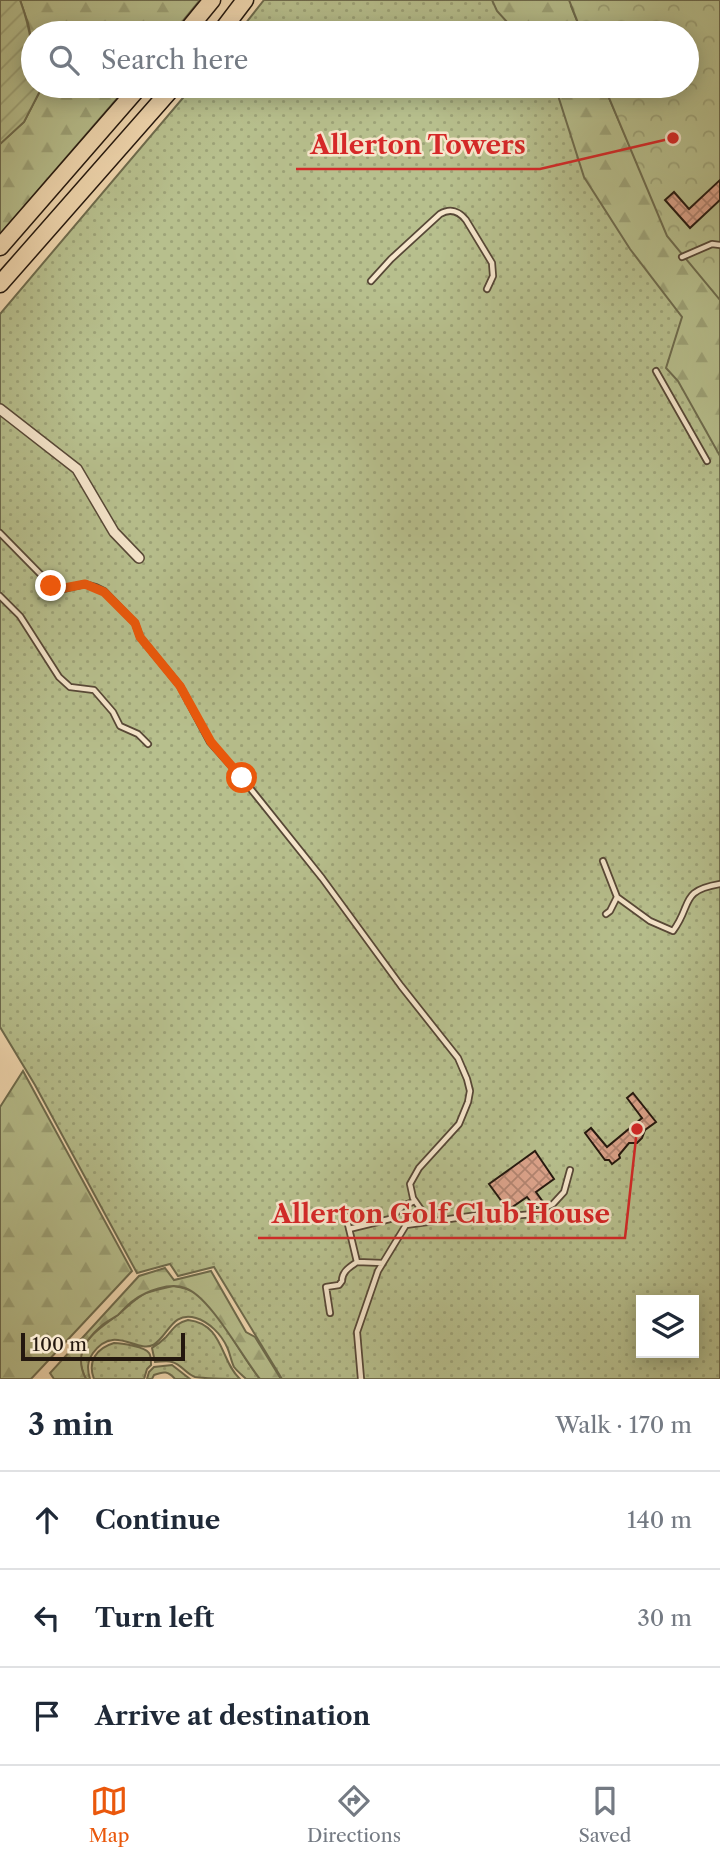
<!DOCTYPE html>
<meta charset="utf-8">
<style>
body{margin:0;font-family:"Libre Caslon Text",serif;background:#f2f2f3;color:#1f2937}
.controls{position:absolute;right:21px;bottom:21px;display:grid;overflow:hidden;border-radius:0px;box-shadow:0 4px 18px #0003}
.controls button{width:63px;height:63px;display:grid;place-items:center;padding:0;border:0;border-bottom:2px solid #e0e1e3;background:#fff;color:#1f2937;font:35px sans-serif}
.scale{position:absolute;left:21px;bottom:18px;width:164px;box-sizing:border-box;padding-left:7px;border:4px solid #24180f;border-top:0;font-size:19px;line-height:24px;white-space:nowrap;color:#24180f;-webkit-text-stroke:5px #f6e6cc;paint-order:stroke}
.stop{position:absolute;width:21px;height:21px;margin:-16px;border:5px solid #ea580c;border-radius:50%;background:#fff}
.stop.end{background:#ea580c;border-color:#fff;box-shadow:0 2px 7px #0008}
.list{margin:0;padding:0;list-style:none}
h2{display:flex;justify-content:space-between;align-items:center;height:91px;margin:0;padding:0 28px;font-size:30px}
h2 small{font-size:23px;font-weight:400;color:#747a83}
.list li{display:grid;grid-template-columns:46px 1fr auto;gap:21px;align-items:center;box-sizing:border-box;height:98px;padding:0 28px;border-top:2px solid #e0e1e3}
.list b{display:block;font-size:26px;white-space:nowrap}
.list em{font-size:23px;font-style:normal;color:#747a83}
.icon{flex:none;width:38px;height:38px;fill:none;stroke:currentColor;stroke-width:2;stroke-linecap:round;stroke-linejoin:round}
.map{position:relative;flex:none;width:720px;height:1379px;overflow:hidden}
.search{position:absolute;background:#fff;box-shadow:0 4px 18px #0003;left:21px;right:21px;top:21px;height:77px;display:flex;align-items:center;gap:18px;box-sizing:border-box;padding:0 24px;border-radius:38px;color:#747a83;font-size:26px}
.sheet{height:385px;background:#fff}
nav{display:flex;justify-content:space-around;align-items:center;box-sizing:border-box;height:98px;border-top:2px solid #e0e1e3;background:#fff;font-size:19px;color:#747a83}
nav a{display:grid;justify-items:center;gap:4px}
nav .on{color:#ea580c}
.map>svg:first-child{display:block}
.grass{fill:url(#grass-dots);stroke:#6e6c4e;stroke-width:2;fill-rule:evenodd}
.forest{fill:url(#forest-firs);stroke:#6e6c4e;stroke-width:2}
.park{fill:url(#park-crowns);stroke:#6e6c4e;stroke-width:2}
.garden{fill:url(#garden-furrows);stroke:#6e6c4e;stroke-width:2}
.building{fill:url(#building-cross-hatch);stroke:#24180f;stroke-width:2}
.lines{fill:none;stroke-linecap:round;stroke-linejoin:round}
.lane-casing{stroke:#574837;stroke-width:8}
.street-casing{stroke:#574837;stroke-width:12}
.highway-casing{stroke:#24180f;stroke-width:19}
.lane{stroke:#f6e6cc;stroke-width:4.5}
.street{stroke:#f6e6cc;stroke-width:9}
.highway{stroke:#f1d8b0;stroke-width:16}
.route{stroke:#ea580c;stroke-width:9}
.leader{fill:none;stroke:#d62828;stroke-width:2.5}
.callout-dot{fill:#d62828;stroke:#f6e6cc;stroke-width:2.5}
.callout-label{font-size:26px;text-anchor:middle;font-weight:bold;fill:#d62828;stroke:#f6e6cc;stroke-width:5;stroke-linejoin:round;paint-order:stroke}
</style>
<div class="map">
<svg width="720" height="1379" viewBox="0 0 720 1379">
<defs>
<pattern id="grass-dots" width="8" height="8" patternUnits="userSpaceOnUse" patternTransform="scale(1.75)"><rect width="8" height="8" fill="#b7bf8d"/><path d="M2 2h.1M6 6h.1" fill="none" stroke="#9da378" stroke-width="1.8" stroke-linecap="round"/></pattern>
<pattern id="forest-firs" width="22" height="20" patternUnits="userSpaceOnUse" patternTransform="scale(1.75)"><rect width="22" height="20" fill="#b7bf8d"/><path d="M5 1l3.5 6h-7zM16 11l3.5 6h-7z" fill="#9da378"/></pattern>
<pattern id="park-crowns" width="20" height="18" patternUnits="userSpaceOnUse" patternTransform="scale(1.75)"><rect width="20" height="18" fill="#b7bf8d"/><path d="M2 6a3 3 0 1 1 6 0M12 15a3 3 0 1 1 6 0" fill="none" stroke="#9da378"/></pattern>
<pattern id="garden-furrows" width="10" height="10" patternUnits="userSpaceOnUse" patternTransform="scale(1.75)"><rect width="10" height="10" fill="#b7bf8d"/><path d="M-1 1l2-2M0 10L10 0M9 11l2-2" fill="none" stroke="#9da378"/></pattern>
<pattern id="building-cross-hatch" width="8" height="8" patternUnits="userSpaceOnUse" patternTransform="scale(1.75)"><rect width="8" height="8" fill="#dca38b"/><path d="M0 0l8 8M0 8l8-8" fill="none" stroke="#b28470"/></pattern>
</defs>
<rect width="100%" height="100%" fill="#f1d8b0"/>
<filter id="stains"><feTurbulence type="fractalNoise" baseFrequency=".00286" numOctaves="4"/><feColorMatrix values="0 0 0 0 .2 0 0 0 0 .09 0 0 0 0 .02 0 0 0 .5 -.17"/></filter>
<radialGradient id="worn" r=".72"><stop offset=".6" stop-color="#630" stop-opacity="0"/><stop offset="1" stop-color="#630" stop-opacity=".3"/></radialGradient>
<path class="grass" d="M264,0H568L582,33H238Z
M193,86H604L649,191L720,308V1379H282L214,1267L178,1276L170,1264L137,1273L35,1085L0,1027V314ZM641,1300H694V1353H641Z
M173,1286C182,1287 190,1289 198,1295C221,1314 241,1355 260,1379H246C242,1375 237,1371 234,1367C231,1361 230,1353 227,1347C221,1334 209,1322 196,1318C171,1311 169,1336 153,1345C136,1353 114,1324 93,1353C87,1362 87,1369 90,1379H86C70,1349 93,1333 115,1317C126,1309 133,1299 146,1293C155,1290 164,1288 173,1286Z
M188,1320C224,1324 220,1361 240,1379C225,1379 209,1379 195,1377C186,1374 181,1364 172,1362C167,1360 160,1362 155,1362L152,1348C157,1345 162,1341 166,1337C174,1328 176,1323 188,1320Z
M114,1343C121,1343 146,1347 149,1353C151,1355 151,1362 151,1365L147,1369L144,1379H94C87,1361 97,1348 114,1343Z
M172,1365L190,1379H175C168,1371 164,1371 154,1375L152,1379H147L149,1372L154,1367Z"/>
<path class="forest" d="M20,0H200L173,33H33V49L28,23Z
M492,0H582L571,6L582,33H517L497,11Z
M41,86H128L0,234V144L24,122L41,89Z
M555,86H604L649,191L720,216V456L678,381L666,368L682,317L630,249L584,177Z
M23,1071L132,1271L31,1379H0V1107Z
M165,1268L174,1280L211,1271L246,1332L255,1337L281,1379H260C242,1357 210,1296 185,1288C170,1282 146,1291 134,1300C128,1304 123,1310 118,1315C112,1319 105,1322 100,1327C83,1342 75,1358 86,1379H54L50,1373L139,1276Z"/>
<path class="park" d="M569,0H720V300L667,236L604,86H687V33H582Z"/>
<path class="garden" d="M0,0H20C32,33 33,51 33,86H41V89L24,122L0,144Z"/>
<path class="building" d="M720,180V200L690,228L665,200L674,192L689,209Z
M633,1093L656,1122L645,1130L642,1138L637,1143H629L619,1155L620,1158L612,1164L609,1160H605L585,1133L591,1128L607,1147L642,1118L627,1098Z
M535,1151L554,1179L536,1192L543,1202L535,1207L527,1197L508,1210L489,1184Z"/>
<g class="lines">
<g class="lane-casing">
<path id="lane" d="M682,257L712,244L720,245
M371,281L391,259L440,214C450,208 459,211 466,220L492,263L493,276L487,289
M656,371L707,461
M0,533L55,589H63L85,584L96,587L104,591L130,618L135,623L140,637L180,686L210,742L242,778L322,878L401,986L458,1058L467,1079L470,1091L468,1102L459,1124L419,1168L410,1184L413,1198L420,1208
M0,596L20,616L59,677L70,687L94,690L113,712L120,726L138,734L148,744
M603,861L617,897L650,921L673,931C693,904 679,891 720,884
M606,914L610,911L617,897
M346,1216L357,1262L383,1263
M349,1229L390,1219L403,1206L415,1201
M330,1313L326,1287L339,1285L342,1281C342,1271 350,1267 357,1262
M361,1379L357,1332L378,1271L406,1225L485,1214L512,1216L533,1214L553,1204L564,1192L570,1170"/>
</g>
<g class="street-casing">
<path id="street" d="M0,409L77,469L114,532L139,558"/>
</g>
<g class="highway-casing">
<path id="highway" d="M185,33L212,0
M220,33L245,0
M0,247L140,86
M0,284L174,86"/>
</g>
<use href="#lane" class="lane"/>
<use href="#street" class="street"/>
<use href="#highway" class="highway"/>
</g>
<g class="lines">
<path class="route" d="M51,586L59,589L85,584L104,592L135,623L140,637L180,686L211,742L242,778"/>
</g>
<path class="leader" d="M673 138L540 169H296M637 1129L625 1238H258"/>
<g class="callout-dot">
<circle cx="673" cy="138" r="7"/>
<circle cx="637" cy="1129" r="7"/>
</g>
<g class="callout-label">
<text x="418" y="154">Allerton Towers</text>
<text x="441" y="1223">Allerton Golf Club House</text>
</g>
<rect width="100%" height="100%" filter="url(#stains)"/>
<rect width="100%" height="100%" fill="url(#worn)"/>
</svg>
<div class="controls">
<button><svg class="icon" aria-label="layers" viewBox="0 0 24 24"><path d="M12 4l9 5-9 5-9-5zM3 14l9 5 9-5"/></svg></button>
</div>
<div class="scale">100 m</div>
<div class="stop" style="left:242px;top:778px"></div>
<div class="stop end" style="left:51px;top:586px"></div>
<div class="search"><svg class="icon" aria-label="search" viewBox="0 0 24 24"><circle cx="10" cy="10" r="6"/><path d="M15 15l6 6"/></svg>Search here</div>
</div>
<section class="sheet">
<h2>3 min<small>Walk · 170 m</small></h2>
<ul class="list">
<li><svg class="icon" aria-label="ahead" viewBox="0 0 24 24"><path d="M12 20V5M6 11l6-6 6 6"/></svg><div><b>Continue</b></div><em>140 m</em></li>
<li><svg class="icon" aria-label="left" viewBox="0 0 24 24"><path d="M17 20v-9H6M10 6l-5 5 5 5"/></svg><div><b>Turn left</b></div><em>30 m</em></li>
<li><svg class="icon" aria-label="arrive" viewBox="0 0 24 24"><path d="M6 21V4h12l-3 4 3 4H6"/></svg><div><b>Arrive at destination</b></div></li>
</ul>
</section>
<nav>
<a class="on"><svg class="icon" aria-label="map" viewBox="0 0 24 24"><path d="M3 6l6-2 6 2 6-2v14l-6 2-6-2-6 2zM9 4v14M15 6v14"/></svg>Map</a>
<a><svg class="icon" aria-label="directions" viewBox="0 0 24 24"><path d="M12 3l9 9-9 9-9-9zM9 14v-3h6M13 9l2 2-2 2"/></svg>Directions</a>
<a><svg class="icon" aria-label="saved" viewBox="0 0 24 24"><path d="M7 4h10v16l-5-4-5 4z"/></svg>Saved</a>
</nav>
